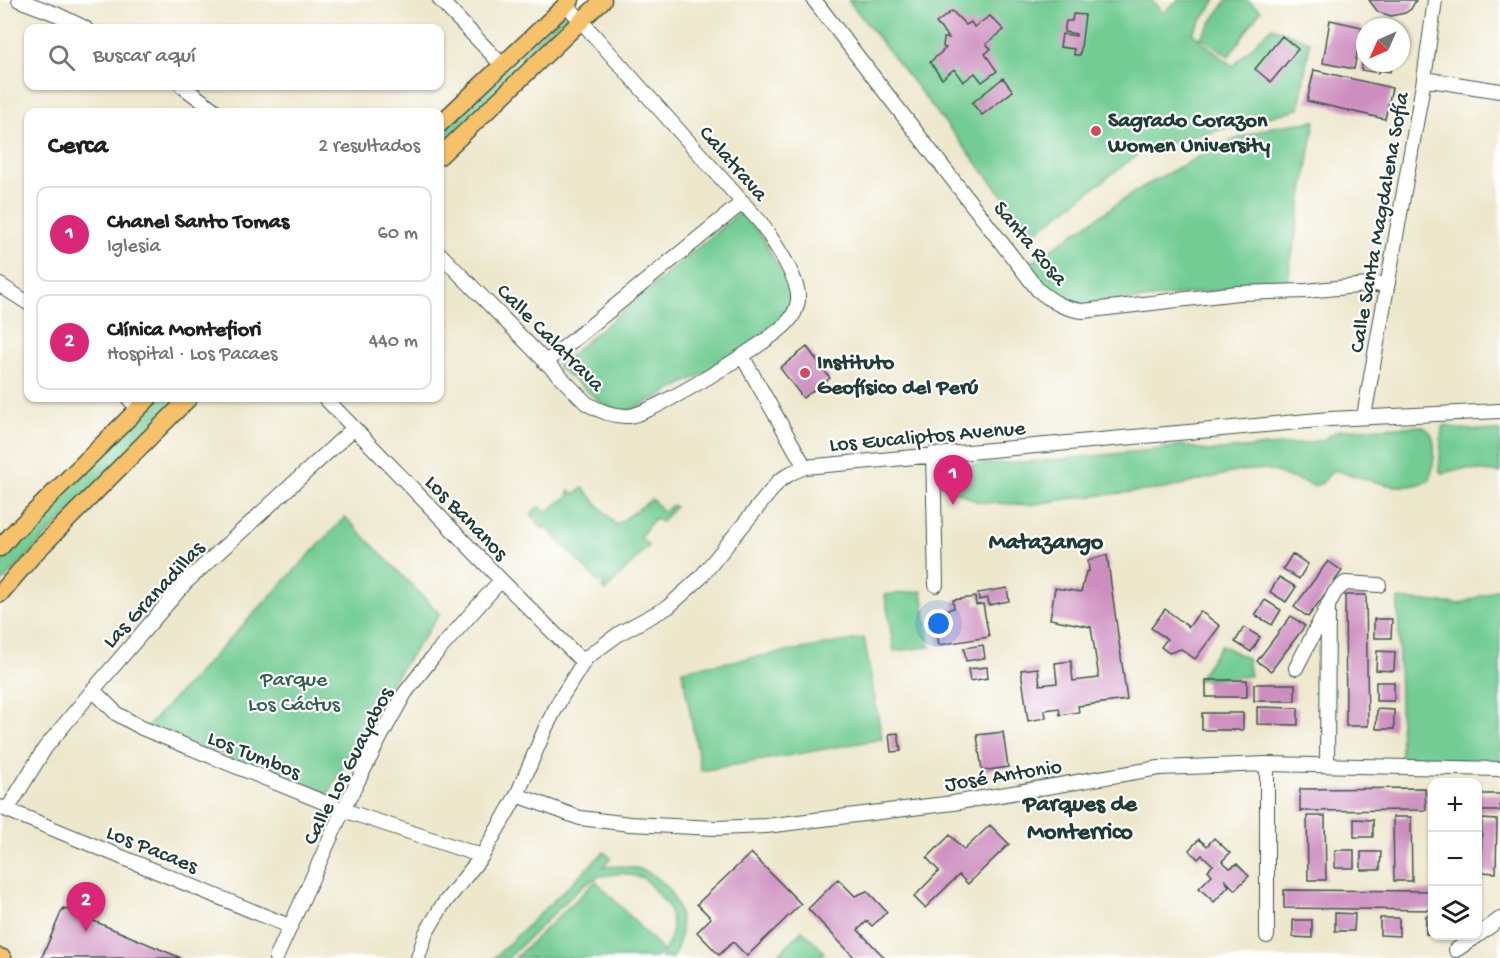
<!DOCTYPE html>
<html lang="es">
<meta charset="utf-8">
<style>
body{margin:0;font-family:"Gochi Hand",sans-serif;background:#f2f2f2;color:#202124}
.controls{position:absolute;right:18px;bottom:18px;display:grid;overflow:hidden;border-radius:12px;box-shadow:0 2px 4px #0004}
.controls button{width:54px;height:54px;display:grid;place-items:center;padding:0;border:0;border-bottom:2px solid #e0e0e0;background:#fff;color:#202124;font:30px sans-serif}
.compass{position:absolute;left:1356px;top:18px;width:54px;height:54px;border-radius:50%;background:#fff;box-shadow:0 2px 4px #0004;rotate:225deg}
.you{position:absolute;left:939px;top:624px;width:21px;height:21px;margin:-15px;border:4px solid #fff;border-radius:50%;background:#1a73e8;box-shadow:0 0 0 9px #1a73e833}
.badge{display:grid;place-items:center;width:39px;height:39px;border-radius:50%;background:#db2777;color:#fff;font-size:20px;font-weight:700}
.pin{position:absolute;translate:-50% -50px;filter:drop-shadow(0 2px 3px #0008)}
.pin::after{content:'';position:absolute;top:32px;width:21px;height:18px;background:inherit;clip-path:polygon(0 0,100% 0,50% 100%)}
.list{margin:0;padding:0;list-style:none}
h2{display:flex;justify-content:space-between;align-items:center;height:78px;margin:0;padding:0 24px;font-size:26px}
h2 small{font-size:20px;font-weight:400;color:#757577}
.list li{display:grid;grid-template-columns:39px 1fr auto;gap:18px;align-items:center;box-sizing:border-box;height:96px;margin:0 12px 12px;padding:0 12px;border:2px solid #e0e0e0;border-radius:12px}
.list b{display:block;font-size:22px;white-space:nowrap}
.list p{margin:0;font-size:20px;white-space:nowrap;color:#757577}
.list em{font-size:20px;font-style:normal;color:#757577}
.icon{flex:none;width:33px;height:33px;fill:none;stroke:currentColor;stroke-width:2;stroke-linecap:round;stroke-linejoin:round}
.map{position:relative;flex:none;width:1500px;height:958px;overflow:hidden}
.search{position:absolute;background:#fff;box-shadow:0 2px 4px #0004;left:24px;top:24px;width:420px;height:66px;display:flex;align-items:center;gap:15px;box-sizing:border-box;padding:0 21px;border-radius:12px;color:#757577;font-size:22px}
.panel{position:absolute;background:#fff;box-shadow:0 2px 4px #0004;left:24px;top:108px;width:420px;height:294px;border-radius:12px}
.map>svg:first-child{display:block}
.green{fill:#72cc93;stroke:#488464;stroke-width:1.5}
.building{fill:#cd8dbf}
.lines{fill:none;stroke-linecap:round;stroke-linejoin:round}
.minor-casing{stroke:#3e564b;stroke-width:16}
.major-casing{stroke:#3e564b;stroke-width:19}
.minor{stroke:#fff;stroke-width:14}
.major{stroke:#f5c16b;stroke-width:16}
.poi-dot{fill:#d1495b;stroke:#fff;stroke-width:2}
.labels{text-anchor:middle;stroke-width:4.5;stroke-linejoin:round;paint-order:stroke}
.poi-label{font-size:22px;font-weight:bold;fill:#1f3d34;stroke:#fff;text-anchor:start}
.street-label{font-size:22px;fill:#1f3d34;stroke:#fff}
.park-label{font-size:22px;fill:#34614c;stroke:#fff}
.neighbourhood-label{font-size:24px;font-weight:bold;fill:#1f3d34;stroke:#fff}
</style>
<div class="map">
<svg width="1500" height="958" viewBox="0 0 1500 958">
<rect width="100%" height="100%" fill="#fff"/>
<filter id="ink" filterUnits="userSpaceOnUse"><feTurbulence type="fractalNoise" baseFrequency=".0167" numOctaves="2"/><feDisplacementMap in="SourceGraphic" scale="12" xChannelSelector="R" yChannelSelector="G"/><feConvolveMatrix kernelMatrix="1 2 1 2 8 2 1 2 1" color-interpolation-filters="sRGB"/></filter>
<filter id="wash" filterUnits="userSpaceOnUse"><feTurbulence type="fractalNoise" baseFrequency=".008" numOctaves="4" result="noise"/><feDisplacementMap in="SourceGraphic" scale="24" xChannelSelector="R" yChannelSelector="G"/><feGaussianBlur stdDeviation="1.35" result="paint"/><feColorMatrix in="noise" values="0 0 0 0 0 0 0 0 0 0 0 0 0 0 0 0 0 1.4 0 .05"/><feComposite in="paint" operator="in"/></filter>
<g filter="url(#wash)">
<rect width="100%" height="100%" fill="#ede7cc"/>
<path class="green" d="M848,0H1151L1163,13L1178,0H1216L1192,33L1233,66L1272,27L1310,42L1299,109L1144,150L1033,234Z
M1227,0H1246L1261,10L1229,56L1201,37Z
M566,12L571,20L440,145V128Z
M1315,121L1287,285L1212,291L1083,306L1058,298L1041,284L1028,265L1139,189L1224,143L1272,127Z
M739,213L760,234L785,278L792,300L776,327L720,365L628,412L604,405L557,366Z
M160,398H180L0,584V562L21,537Z
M1446,425L1457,429L1500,431V473L1466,469L1454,470L1443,474L1439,470L1442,427Z
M1420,426C1441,431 1434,463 1430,480C1397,496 1366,477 1333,470L1322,483L1314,486L1267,469L1239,471L1165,489L1082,497L1029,505L978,502L943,485L939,472L946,464L968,465L1042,461L1163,449L1183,445L1207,451L1306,443L1322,440L1339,430Z
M583,488L616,525L652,499L663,512L673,505L675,507L661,522L655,518L640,537L649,546L605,591L601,587L605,585L601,581L598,582L546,527L543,529L531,514L539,506L546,512L570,495L568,492L570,490L575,494Z
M345,517L440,614L389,686L328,794L146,728Z
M1500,588V762L1401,759L1398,599L1460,604Z
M922,591L930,647L894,651L885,595Z
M864,638L882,739L701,771L682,670Z
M1221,645L1247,658L1250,676L1197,680Z
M604,852L611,858L603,867C618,866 631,865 645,871C678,886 691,927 672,958H661L670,939L672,927L671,915L667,905L644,878L622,873L600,876L583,885L508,958H494Z
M596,881L663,951L655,958H515Z
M802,930L824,952L818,958H775Z"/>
<g id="blocks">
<path class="building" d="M1369,0H1416L1411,9L1405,13L1391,16L1378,12Z
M952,11L966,25L971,22L974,27L990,16L1004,30L986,44L991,49L985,54L997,71L982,82L975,73L963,82L954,69L942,79L930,62L946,48L943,47L944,38H949L936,23Z
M1073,14L1085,15L1080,55H1074V49L1060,47L1062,34L1076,36V34L1064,32L1066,21H1072Z
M1330,20L1362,27L1354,69L1323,63Z
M1282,36L1298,49L1271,82L1255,69Z
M1364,53L1365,63H1392L1390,72L1379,70L1378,73L1361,70Z
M1314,70L1392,88L1385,119L1307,101Z
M1003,78L1013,91L982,115L972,103Z
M807,347L830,378L803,398L780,368Z
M1292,554L1308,564L1299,579L1283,569Z
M1107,555L1127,700L1078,706L1079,712L1060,715L1059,708L1045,710L1046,718L1028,721L1021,670L1038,668L1040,685L1057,683L1055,663L1071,661L1073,681L1099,678L1091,627L1050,619L1055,588L1081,592L1086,572L1089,571L1088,560Z
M1328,561L1342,571L1308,617L1294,607Z
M1279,577L1296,587L1286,602L1270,592Z
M1007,588L1009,601L989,605L988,598L979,600L978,593Z
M1345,595H1366L1368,726H1346Z
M975,597L976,605L983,604L989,637L939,645L936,628L944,627L942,619H946L945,610L954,608L953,600Z
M1265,600L1281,610L1272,625L1255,615Z
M1165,609L1189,627L1200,611L1220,626L1195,659L1181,649L1169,653L1161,647L1167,639L1151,628Z
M1291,616L1305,626L1271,671L1257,661Z
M1374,619H1392L1391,638H1374Z
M1244,627L1260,637L1251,652L1235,642Z
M983,645L985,658L966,661L964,648Z
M1377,651L1395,652L1394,671L1376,670Z
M987,667L988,678L970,681L968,669Z
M1206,680H1247V697H1206Z
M1376,682H1394V701H1376Z
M1254,684H1295V701H1254Z
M1257,707L1298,708V725L1257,724Z
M1377,709L1394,710V729H1376Z
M1202,713H1243V730H1202Z
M1003,732L1008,767L982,771L977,735Z
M898,733L901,751L891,752L889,734Z
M1425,788L1426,810L1300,811V789Z
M1478,794H1500V811H1478Z
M1307,816H1325L1326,880H1308Z
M1393,817H1411L1412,881H1394Z
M1354,819L1373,820V837H1354Z
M1482,819L1497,820L1496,873L1481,872Z
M990,825L1009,844L968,884L959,875L925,908L914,897L939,871L927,858L950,835L964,850Z
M1214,838L1230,853L1222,861L1230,868L1237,864L1249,876L1235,890L1224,879L1229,886L1214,902L1199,888L1212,875L1208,870L1213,865L1202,855L1198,859L1189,850L1199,839L1207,846Z
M1335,850H1354V868H1335Z
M1361,852H1381L1380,870H1361Z
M751,853L801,904L747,956L733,942L719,955L697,932L711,918L697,904Z
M838,879L855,896L867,891L887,912L872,926L867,921L858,930L885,958H855L808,909Z
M1284,890L1432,891V910L1284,908Z
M63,908L181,958H44L42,957Z
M1335,913L1355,914L1354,931H1335Z
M1426,916H1432V934H1426Z
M1380,918H1399V936L1380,935Z
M1293,920H1312V938L1293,937Z"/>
</g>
</g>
<g filter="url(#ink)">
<use href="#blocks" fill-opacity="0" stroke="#3e564b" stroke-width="1.5"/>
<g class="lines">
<g class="minor-casing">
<path id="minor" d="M19,0L56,14L85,28
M440,0L502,65
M814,0L1038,290C1053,302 1064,309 1083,311L1238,293L1306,291L1388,283
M1424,79L1500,91
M182,86L217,112
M440,254L586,403C599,411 613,417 629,416C654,413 766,344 786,324C792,318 797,309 798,300C800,279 773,241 761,223L566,4
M0,285L28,303
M742,356L805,467
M545,363L743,202
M128,398L138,408
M325,398L501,580L583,662
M1364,416L1424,79L1435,0
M933,454L936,585
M1296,668L1335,592L1345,583L1379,585
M93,690L117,714L142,728L343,810L482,856
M1327,765L1328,604
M517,795L580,818L630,824L716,828L766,826L953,803L1159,768L1267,764L1500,769
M0,807L289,926
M7,810L45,748L93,690L186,582L354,428
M1478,935L1500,919
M1267,936V764
M1456,950L1477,936
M276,958L343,810L381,736L405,693L432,658L501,580
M418,958L426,933L442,906L482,856L517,795L546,727L561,698L586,658L620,633L668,607L700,578L779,481L791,473L805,467L1330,419L1500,411"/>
</g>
<g class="major-casing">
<path id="major" d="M440,124L571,0
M440,156L603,0
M0,548L12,534L149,398
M0,594L34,554L189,398
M0,957L3,958"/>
</g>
<use href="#minor" class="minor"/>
<use href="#major" class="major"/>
</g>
</g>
<g class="poi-dot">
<circle cx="1096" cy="131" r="6"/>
<circle cx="805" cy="373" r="6"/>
</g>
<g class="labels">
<g class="poi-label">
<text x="1108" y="126">Sagrado Corazon<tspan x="1108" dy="25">Women University</tspan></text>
<text x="817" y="368">Instituto<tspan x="817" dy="25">Geofísico del Perú</tspan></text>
</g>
<g class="street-label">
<text transform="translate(735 162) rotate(49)" y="8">Calatrava</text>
<text transform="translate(1377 222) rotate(-80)" y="8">Calle Santa Magdalena Sofía</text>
<text transform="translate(1032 242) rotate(50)" y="8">Santa Rosa</text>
<text transform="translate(552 336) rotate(45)" y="8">Calle Calatrava</text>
<text transform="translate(927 434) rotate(-5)" y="8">Los Eucaliptos Avenue</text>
<text transform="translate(468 516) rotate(46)" y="8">Los Bananos</text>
<text transform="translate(152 593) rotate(-47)" y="8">Las Granadillas</text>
<text transform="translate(255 753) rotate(22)" y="8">Los Tumbos</text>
<text transform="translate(346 765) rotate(-63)" y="8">Calle Los Guayabos</text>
<text transform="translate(1003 773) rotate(-9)" y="8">José Antonio</text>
<text transform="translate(153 847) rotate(22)" y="8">Los Pacaes</text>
</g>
<g class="park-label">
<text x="294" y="685">Parque<tspan x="294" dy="25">Los Cáctus</tspan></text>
</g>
<g class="neighbourhood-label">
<text x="1046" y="548">Matazango</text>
<text x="1080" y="810">Parques de<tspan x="1080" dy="28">Monterrico</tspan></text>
</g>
</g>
</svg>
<div class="controls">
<button>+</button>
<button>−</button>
<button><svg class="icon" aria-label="layers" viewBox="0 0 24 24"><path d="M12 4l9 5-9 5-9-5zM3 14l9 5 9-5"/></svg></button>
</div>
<svg class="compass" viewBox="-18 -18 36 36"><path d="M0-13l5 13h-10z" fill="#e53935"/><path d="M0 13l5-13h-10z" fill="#757577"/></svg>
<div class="you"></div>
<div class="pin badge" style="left:953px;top:505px">1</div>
<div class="pin badge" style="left:86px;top:932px">2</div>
<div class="search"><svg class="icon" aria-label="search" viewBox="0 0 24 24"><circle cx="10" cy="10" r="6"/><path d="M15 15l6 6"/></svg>Buscar aquí</div>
<section class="panel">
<h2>Cerca<small>2 resultados</small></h2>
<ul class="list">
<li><span class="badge">1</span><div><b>Chanel Santo Tomas</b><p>Iglesia</p></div><em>60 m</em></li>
<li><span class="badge">2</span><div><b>Clínica Montefiori</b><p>Hospital · Los Pacaes</p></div><em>440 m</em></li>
</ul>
</section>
</div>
